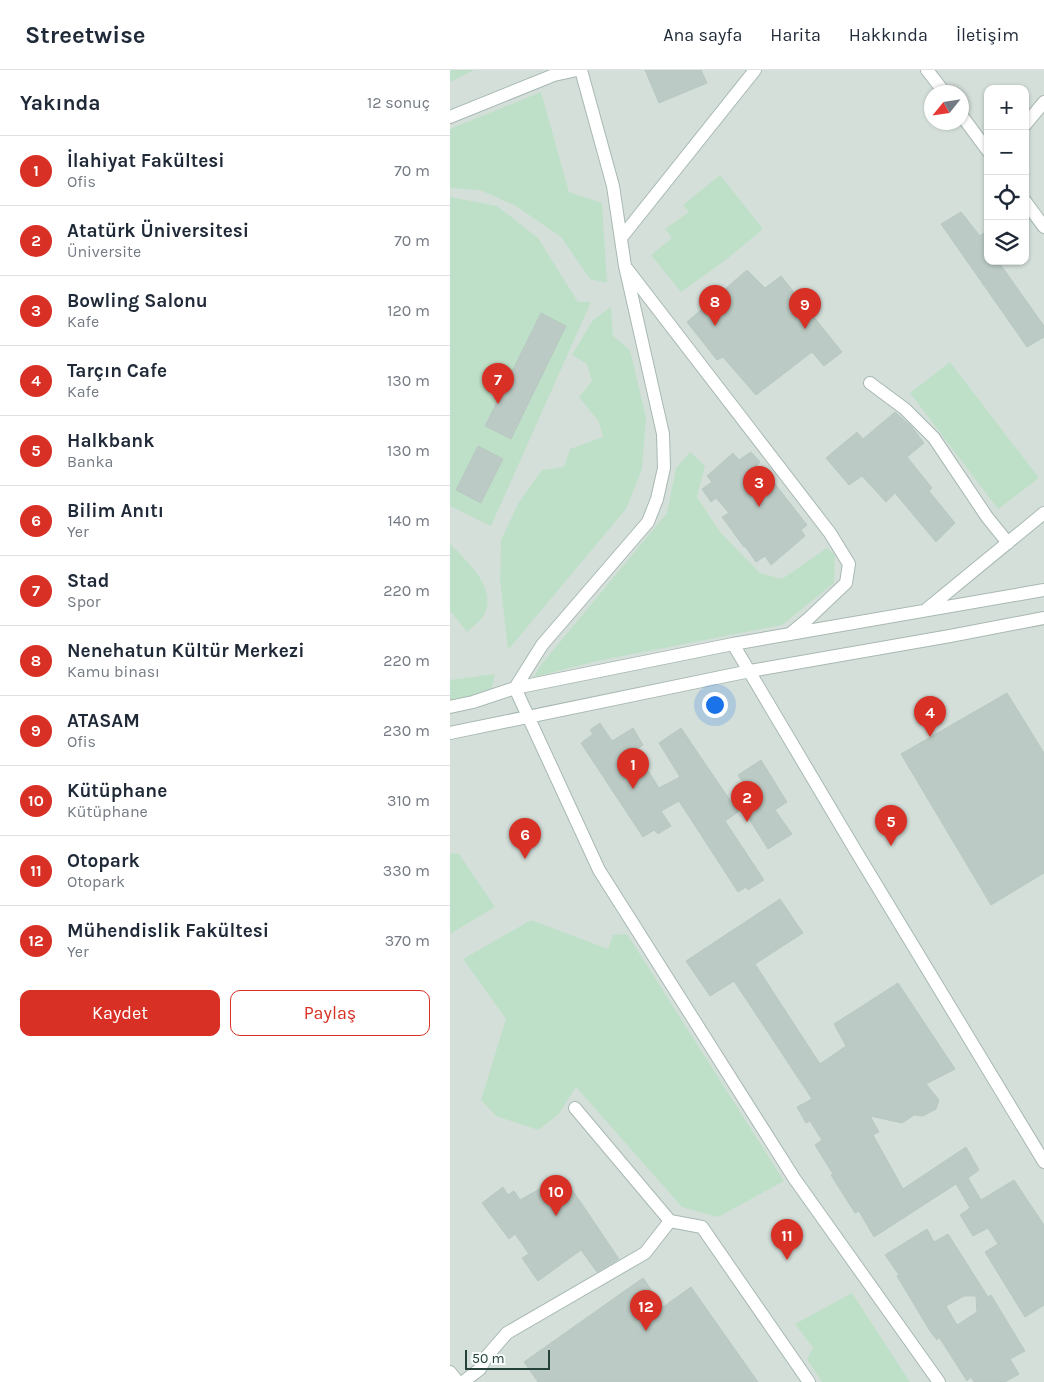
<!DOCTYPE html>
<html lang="tr">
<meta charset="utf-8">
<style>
body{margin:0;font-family:Karla,sans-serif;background:#f6f6f7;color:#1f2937}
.controls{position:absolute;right:15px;top:15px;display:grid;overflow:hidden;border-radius:10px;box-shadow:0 1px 4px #0004}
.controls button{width:45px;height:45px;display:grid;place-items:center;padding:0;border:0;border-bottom:1px solid #e0e1e3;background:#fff;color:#1f2937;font:25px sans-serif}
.compass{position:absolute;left:474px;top:15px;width:45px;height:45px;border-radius:50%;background:#fff;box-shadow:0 1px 4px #0004;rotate:240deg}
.scale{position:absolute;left:15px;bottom:12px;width:85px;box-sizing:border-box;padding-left:5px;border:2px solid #24423a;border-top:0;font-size:14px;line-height:18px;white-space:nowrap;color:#24423a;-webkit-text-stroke:4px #f7fbf9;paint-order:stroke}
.you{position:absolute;left:264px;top:634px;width:18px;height:18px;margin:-12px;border:4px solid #fff;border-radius:50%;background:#1a73e8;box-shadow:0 0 0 8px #1a73e833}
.badge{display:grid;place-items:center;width:32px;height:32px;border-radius:50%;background:#d93025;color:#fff;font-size:16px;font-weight:700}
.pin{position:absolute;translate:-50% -41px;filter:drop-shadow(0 1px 2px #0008)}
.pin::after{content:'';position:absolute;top:26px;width:18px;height:15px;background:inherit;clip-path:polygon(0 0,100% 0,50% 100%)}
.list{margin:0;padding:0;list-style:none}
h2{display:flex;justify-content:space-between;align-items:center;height:65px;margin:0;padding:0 20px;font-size:21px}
h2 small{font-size:16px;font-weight:400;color:#747a83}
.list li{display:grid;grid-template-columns:32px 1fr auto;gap:15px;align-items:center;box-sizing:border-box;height:70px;padding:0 20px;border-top:1px solid #e0e1e3}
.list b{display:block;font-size:19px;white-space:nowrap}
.list p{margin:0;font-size:16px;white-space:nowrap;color:#747a83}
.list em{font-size:16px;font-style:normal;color:#747a83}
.actions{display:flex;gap:10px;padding:15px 20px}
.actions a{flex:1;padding:11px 0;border:1px solid #d93025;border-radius:10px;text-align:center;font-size:18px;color:#d93025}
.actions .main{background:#d93025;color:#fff}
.icon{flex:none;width:28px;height:28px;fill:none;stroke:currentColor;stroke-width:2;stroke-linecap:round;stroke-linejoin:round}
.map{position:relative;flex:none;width:594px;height:1312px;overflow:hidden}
header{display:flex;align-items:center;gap:30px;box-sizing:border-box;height:70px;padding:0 25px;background:#fff;border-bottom:1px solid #e0e1e3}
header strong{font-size:24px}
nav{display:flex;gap:28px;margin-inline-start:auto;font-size:18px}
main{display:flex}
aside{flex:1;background:#fff}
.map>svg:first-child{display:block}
.built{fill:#d4dfda;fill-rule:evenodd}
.green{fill:#bfe0c8}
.building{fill:#bbcac4;stroke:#b8c9c2;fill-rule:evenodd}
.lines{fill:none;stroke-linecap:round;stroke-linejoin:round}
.minor-casing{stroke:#a8b8b2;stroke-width:14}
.minor{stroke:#fff;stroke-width:12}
</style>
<header>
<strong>Streetwise</strong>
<nav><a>Ana sayfa</a><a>Harita</a><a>Hakkında</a><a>İletişim</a></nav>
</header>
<main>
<aside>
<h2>Yakında<small>12 sonuç</small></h2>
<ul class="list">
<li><span class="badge">1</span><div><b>İlahiyat Fakültesi</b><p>Ofis</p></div><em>70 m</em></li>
<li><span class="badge">2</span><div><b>Atatürk Üniversitesi</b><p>Üniversite</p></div><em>70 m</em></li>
<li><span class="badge">3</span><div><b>Bowling Salonu</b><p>Kafe</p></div><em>120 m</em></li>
<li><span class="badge">4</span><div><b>Tarçın Cafe</b><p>Kafe</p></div><em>130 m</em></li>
<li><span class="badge">5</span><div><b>Halkbank</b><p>Banka</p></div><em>130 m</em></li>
<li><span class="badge">6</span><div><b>Bilim Anıtı</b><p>Yer</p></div><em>140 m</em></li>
<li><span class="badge">7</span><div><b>Stad</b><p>Spor</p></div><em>220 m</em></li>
<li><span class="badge">8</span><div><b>Nenehatun Kültür Merkezi</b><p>Kamu binası</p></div><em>220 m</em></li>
<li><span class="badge">9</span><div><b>ATASAM</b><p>Ofis</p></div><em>230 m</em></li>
<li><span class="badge">10</span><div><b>Kütüphane</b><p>Kütüphane</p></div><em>310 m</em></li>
<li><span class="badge">11</span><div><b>Otopark</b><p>Otopark</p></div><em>330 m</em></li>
<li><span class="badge">12</span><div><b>Mühendislik Fakültesi</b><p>Yer</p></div><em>370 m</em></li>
</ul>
<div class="actions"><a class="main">Kaydet</a><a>Paylaş</a></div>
</aside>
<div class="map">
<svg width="594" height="1312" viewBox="0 0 594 1312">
<rect width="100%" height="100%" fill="#e6efeb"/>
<path class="built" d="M0,0H594V1312H0ZM538,19H575V191H538ZM482,22H512V52H482Z"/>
<path class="green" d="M0,0H24L0,12Z
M91,22L119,122L152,133L157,213L140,209L111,167L66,136L30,120L0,118V59Z
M270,105L313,159L277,189L231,222L201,185L222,168L215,159L239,142L233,135Z
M0,127L47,136L88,168L128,232H141L41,456L0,436Z
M161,237L163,266L180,280L196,347L192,399L176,439L58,580L50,510L51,470L69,432L92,400L114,397L120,379L153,367L149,352L129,327L142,311L137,294L122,285L143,250Z
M500,292L589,408L548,439L460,323Z
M240,382L255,396L247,427L270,462L310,503L332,509L377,478L385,485L384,513L332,555L147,591L84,607L90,596L217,443L226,398Z
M0,474C17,491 48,518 34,545C31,551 22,557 17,562L0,541Z
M45,604L41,622L0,630V610Z
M0,783L9,784L45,837L0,864Z
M81,850L158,879L163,865L177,864L334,1111L268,1147L232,1137L126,1017L108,1045L88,1060L46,1046L31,1030L56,949L13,889Z
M402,1223L460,1312H372L357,1289L363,1278L345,1254Z"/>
<path class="building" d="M195,0H251L257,13L209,33Z
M511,142L530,166L538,160V191H548L594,256V267L577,277L491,154Z
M297,200L315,218L331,206L392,282L374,296L362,282L306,325L273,287L267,290L237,252Z
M91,243L116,256L61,369L35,356Z
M445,342L461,356L474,373L457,387L482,418L479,421L505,453L486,472L445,423L436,432L412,406L399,415L376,388L407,362L413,369Z
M28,376L53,389L31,433L6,420Z
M301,382L310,392L301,402L314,415L322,410L357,455L351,460L355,466L321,495L315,486L306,492L295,476L294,477L272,447L279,443L266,428L261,432L252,419L262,412L257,406L283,383L289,390Z
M557,623L594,683V803L541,835L451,684Z
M150,653L162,671L183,658L193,675L185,680L209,718L230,707L209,673L231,658L288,742L275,751L314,810L298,820L296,817L288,822L229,731L211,741L221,756L208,764L204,760L193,767L131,673L143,664L140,660Z
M311,690L337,732L325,740L342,764L318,779L289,733L301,726L288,705Z
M330,829L353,863L305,894L370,994L396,976L384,954L448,913L505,999L476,1014L489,1030L486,1039L473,1046L464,1045L452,1053L420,1046L429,1062L423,1065L453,1119L516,1077L529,1100L518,1108L531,1130L564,1110L594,1155V1235L575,1247L535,1182L548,1174L538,1158L523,1166L510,1145L520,1138L506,1114L424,1167L409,1141L405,1143L381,1105L383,1104L365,1075L372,1070L360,1051L356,1053L347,1037L362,1029L284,911L260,926L236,891Z
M102,1112L106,1119L117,1112L169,1189L147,1202L131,1180L88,1211L72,1188L79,1184L65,1164L59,1169L32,1133L53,1117L58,1125L64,1121L70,1130Z
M477,1159L484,1172L498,1164L538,1227L541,1225L575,1281L560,1289L569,1304L555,1312H524L521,1307L517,1311L489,1267L487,1270L480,1261L447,1206L449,1205L435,1185ZM514,1226H526L527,1242L507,1255L496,1236Z
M193,1208L213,1237L241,1217L308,1312H88L74,1292Z"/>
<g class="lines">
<g class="minor-casing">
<path id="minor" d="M131,0L163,116L175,196L213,364L214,398L207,429L198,452L92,575L65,618L149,800L344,1108L489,1312
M477,0L494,22
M512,46L538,81
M0,47L104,5L127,0
M575,55L594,32
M575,131L594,157
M171,168L305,0
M177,199L380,463L399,494L396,513L357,550L340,564
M420,313L455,339L484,368L537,447L558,473
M477,539L594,443
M283,574L407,783L594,1092
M0,637L23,632L65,618L283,574L594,520
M0,663L300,601L500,566L594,548
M125,1038L220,1151L252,1157L359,1312
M0,1302L8,1312
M13,1312L30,1299L37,1286L57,1263L195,1183L220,1151"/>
</g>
<use href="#minor" class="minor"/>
</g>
</svg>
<div class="controls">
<button>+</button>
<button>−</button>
<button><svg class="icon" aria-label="locate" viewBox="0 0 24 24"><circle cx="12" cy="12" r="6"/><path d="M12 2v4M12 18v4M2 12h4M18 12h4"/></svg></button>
<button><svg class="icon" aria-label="layers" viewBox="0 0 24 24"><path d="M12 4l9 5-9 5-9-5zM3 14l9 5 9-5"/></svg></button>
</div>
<svg class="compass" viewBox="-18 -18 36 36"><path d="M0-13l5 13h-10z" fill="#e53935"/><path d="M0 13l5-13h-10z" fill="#747a83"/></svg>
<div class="scale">50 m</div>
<div class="you"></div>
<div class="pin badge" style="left:183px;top:719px">1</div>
<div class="pin badge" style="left:297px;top:752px">2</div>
<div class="pin badge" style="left:309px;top:437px">3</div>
<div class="pin badge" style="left:480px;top:667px">4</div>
<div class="pin badge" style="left:441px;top:776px">5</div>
<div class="pin badge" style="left:75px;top:789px">6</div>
<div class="pin badge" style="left:48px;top:334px">7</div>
<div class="pin badge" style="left:265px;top:256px">8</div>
<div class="pin badge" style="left:355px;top:259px">9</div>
<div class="pin badge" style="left:106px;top:1146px">10</div>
<div class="pin badge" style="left:337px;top:1190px">11</div>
<div class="pin badge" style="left:196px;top:1261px">12</div>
</div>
</main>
